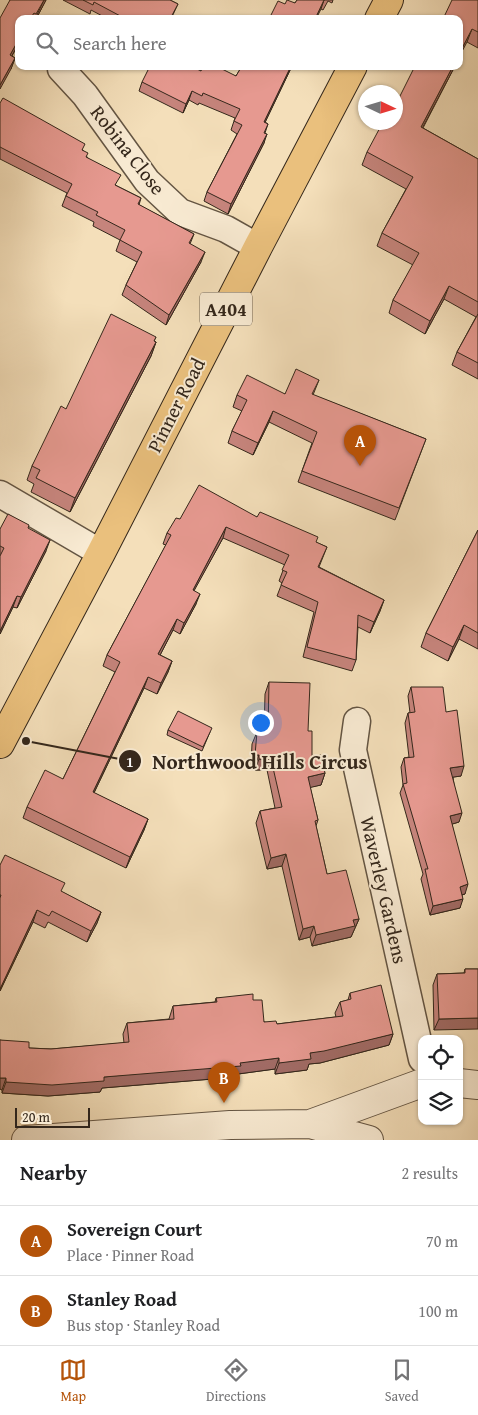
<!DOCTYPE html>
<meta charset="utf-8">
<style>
body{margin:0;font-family:"Gentium Book Plus",serif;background:#f2f2f2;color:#202124}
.controls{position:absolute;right:15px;bottom:15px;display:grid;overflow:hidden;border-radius:10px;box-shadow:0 1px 4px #0004}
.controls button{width:45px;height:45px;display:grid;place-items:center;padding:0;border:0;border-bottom:1px solid #e0e0e0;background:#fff;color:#202124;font:25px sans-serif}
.compass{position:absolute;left:358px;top:85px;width:45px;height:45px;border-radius:50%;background:#fff;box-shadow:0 1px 4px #0004;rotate:94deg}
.scale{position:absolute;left:15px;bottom:12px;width:75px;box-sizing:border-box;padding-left:5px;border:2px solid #34271b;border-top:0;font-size:14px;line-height:18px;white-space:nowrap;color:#34271b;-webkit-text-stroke:4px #f8ead2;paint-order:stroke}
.you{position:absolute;left:260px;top:722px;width:18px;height:18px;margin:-12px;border:4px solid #fff;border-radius:50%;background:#1a73e8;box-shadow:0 0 0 8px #1a73e833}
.badge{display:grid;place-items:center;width:32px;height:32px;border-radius:50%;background:#b45309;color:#fff;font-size:16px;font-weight:700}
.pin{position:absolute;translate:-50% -41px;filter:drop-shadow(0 1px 2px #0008)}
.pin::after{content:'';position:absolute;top:26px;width:18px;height:15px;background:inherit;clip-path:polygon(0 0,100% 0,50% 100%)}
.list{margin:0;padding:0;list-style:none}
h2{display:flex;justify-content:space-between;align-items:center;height:65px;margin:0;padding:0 20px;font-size:21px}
h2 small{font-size:16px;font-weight:400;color:#757577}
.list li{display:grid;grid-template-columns:32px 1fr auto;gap:15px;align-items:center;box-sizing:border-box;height:70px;padding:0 20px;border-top:1px solid #e0e0e0}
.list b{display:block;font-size:19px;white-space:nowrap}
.list p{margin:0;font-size:16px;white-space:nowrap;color:#757577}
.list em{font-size:16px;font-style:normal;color:#757577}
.icon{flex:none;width:28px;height:28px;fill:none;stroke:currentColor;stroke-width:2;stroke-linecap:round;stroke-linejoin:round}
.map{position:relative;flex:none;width:478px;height:1140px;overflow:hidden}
.search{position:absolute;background:#fff;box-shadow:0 1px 4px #0004;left:15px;right:15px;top:15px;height:55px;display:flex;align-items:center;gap:12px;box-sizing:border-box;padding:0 18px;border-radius:10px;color:#757577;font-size:19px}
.sheet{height:205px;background:#fff}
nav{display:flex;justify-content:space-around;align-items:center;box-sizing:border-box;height:70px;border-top:1px solid #e0e0e0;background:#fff;font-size:14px;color:#757577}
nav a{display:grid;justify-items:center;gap:2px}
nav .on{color:#b45309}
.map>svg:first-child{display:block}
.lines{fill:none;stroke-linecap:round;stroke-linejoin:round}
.minor-casing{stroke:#645543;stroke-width:29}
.tertiary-casing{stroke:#645543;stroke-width:30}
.primary-casing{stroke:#34271b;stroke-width:30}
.minor{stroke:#f8ead2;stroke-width:26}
.tertiary{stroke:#f8ead2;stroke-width:28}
.primary{stroke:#eac07d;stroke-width:28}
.wall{fill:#c6847c;stroke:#34271b}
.shaded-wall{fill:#a16b65;stroke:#34271b}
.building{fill:#e69990;stroke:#34271b}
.labels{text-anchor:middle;stroke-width:4;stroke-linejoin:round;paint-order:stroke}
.shield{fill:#f8ead2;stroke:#6f6252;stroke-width:1}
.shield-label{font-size:19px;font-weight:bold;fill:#34271b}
.street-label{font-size:20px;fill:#34271b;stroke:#f8ead2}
.leader{fill:none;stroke:#34271b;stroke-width:2}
.callout-dot{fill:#34271b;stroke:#f8ead2;stroke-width:2}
.mark-label{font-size:15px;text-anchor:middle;font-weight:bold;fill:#fff}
.callout-label{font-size:21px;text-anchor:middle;font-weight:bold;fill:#34271b;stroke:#f8ead2;stroke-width:4;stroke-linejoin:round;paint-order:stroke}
</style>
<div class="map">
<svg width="478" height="1140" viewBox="0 0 478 1140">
<rect width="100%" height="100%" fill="#f4dfba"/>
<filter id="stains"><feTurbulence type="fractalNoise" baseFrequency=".004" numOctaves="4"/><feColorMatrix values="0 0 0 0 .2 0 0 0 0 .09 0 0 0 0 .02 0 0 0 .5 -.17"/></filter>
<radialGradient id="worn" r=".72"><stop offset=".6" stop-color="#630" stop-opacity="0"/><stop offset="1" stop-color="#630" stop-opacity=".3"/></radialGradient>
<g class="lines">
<g class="minor-casing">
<path id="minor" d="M61,69L85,95L147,181L180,212L226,229L258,247
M0,494L101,553
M357,721L353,750L422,1059"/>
</g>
<g class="tertiary-casing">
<path id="tertiary" d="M459,1083L478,1085
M310,1124L422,1083
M26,1140L230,1125L310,1124L369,1140"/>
</g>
<g class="primary-casing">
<path id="primary" d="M379,19L389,0
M0,744L101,553L258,247L353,66"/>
</g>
<use href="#minor" class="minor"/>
<use href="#tertiary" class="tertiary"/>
<use href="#primary" class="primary"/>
</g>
<path class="wall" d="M10,0H46L36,19H19V43L12,56L15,58L11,69Z
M63,0H170L178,4L171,19H108L91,10L90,14Z
M297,0H333L332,3L328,1L323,10L321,9L285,4L295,3Z
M478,0V48L467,42Z
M242,66H292L265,122L268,124L265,133L264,143L228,214L204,201L207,192L237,134L231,130L235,118L199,103L198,105L189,100L183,113L139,91L142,82L201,71L236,76Z
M415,66H455L423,128L478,159V379L452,365L457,352L476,317L444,299L425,334L389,313L393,300L413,265L377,246L382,233L406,189L362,165L367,152L396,122Z
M0,103L83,150L87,157L117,186L141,198L139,205L194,234L190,244L201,262L166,325L122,295L126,285L137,262L116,251L120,240L93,226L94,222L62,206L67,193L0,159Z
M156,337L154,341L156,342L151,356L70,512L31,492L34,484L27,480L32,466L66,409Z
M319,380L313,395L426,439L395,520L298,482L312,443L269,422L253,455L228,443L232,431L242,411L233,407L237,395L285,394Z
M257,517L327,547L319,567L384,600L380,611L370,633L358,627L356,660L352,671L303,657L314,612L277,596L282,583L279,581L285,565L223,538L194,590L196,604L180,634L173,630L160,655L172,661L168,672L157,694L144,688L94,793L148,819L144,830L126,868L23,818L27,807L63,779L115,672L103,666L107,655L166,545L163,544L167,533L180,519Z
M28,528L46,551L17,608L13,607L0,634V529Z
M478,530V649L459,639L448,661L421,647L426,633Z
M269,682L308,731L312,757L325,773L321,785L310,787L318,820L316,826L327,874L359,919L351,937L312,946L310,937L299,940L282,866L267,869L256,823L260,811L275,808L267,770H255V766H251L252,744L257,732L264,733L265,694Z
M411,687L446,712L461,776L453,777L459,822L452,824L465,894L462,895L460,908L430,915L421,879L423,874L400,793L403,785L401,767L404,758L409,757L405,723L408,713H410L408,696Z
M168,730L210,732L202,751L167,735Z
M0,865L62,892L101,912L97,923L87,942L48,922L45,928L33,922L0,991Z
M465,969H478L434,1030L433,985L437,974L464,973Z
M350,993L393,1034L389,1045L320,1063L309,1064L307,1070L275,1074V1069L238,1074L237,1077L102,1088L100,1092L48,1096L2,1093V1090L0,1089V1040L29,1048L51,1049L124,1043L123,1034L127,1023L169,1019L173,1006L215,1002L216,998L253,1000L264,1022L277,1024L336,1017L335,1013L340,1002L348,1000Z"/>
<path class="shaded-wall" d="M44,0H46L36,19H35Z
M324,0L321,9L316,19H315Z
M472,29L467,42L459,57V54Z
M19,39V43L6,66L10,55Z
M15,58L11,69L0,89V85Z
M291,66H292L261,131L264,122Z
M453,66H455L416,140L421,127Z
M192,91L189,100L183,113L186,104Z
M267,134L264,143L228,214L231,204Z
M205,252L201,262L166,325L169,315Z
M449,286L444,299L425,334L430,321Z
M156,342L151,356L70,512L75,498Z
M273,411L269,422L253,455L258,443Z
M226,527L223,538L189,600L193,590Z
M50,540L46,551L17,608L21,597Z
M200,594L196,604L180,634L184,623Z
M17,596L13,607L0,634V631Z
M384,600L380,611L370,633L374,622Z
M177,619L173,630L155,665L158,654Z
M464,625L459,639L448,661L453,647Z
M172,661L168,672L157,694L161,683Z
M148,677L144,688L89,803L93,792Z
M255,755H259L255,766H251Z
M259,759H271L267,770H255Z
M464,766L461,776L447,778L450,768Z
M325,773L321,785L304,789L308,777Z
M462,813L459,822L446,826L450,816Z
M148,819L144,830L126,868L130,857Z
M286,854L282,866L267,869L271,858Z
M468,884L465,894L457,896L460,887Z
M463,899L460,908L430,915L433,906Z
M37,910L33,922L0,991V989Z
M101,912L97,923L87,942L91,931Z
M359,919L351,937L312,946L316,935L353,920Z
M314,926L310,937L299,940L303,929Z
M478,1018V1029L434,1030L439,1019Z
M393,1034L389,1045L320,1063L309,1064L307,1070L275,1074L279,1063L310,1053Z
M279,1058L275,1069L238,1074L237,1077L102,1088L100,1092L48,1096L2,1093L6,1082L104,1077Z
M0,1078H6L2,1090L0,1089Z"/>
<path class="building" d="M10,0H44L36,14L34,13L30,19H19V39L10,55L15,58L0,85V18Z
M83,0H170L178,4L170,19H126L94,2L93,5Z
M287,0L295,3L297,0H324L315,19H269L278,1L285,4Z
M452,0H478V32L472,29L459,54V19H443Z
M150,66H191L201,71L203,66H216L236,76L242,66H291L264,122L268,124L264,133L267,134L231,204L207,192L242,125L234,121L240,109L203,93L202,96L192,91L186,104L142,82Z
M415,66H453L421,127L478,159V302L449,286L430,321L393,300L419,253L382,233L413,177L367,152L383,122H396V104Z
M3,98L85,144L82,150L88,153L86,157L121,175L115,185L141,198L138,204L194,234L189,243L205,252L169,315L126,285L142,252L120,240L125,230L96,215L98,212L66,196L72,184L0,147V103Z
M111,314L156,337L154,341L156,342L75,498L36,478L40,470L32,466L61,406L66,409Z
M478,314V363L457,352Z
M296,369L319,380L312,394L426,439L399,508L302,471L317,432L273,411L258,443L232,431L247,400L237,395L247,375L285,394Z
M199,485L257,517L260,512L318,537L316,542L327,547L318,567L384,600L374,622L358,615L356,660L307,647L318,602L281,585L287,572L282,570L289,555L226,527L193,590L200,594L184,623L177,619L158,654L172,661L161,683L148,677L93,792L148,819L130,857L27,807L45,770L63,779L120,662L107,655L171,535L167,533L176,518L180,519Z
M8,514L29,525L28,528L50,540L21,597L17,596L0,631V556L4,548L0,546V529Z
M478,530V633L464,625L453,647L426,633Z
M269,682L310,683L308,731H312V757L321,755L325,773L308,777L318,820L315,821L327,874L346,870L359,919L353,920L355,926L316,935L314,926L303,929L286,854L271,858L260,811L282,807L271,759H259V755H255L257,732L268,733Z
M411,687H443L446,712L457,710L464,766L450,768L462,813L450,816L468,884L460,887L463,899L433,906L425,869H428L403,784L407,783L404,758L414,757L408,713L415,712Z
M178,711L212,728L203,747L168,730Z
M5,855L65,883L61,891L101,912L91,931L52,911L49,916L37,910L0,989V898L1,895H0V865Z
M465,969H478V1018L439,1019L437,974L465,973Z
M381,985L393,1034L324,1051L310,1053L311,1059L279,1063V1058L240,1063L241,1066L104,1077V1081L52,1085L6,1082V1078H0V1040L29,1042V1048L51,1049L129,1042L127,1023L174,1019L173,1006L217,1002L216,998L253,994V1000H262L264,1022L276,1021L277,1024L343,1016L340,1002L351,999L350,993Z"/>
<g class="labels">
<rect class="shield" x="200" y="292.5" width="52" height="33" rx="4"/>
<g class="shield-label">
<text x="226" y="316">A404</text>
</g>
<g class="street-label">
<text transform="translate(128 150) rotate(52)" y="7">Robina Close</text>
<text transform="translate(176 405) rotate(-63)" y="7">Pinner Road</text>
<text transform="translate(384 890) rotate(77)" y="7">Waverley Gardens</text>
</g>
</g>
<path class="leader" d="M26 741L130 761"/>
<g class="callout-dot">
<circle cx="26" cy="741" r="5"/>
<circle cx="130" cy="761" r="12"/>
</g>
<g class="mark-label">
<text x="130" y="767">1</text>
</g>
<g class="callout-label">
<text x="260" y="769">Northwood Hills Circus</text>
</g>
<rect width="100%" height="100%" filter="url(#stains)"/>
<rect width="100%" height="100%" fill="url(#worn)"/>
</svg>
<div class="controls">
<button><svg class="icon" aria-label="locate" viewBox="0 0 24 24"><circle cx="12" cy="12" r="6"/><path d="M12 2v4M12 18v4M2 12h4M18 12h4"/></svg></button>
<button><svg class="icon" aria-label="layers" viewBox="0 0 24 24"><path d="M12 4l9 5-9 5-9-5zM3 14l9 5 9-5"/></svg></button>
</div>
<svg class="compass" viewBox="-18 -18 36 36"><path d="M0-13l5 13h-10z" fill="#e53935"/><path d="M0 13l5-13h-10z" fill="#757577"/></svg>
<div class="scale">20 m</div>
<div class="you"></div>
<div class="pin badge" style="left:360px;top:466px">A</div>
<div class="pin badge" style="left:224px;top:1103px">B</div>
<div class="search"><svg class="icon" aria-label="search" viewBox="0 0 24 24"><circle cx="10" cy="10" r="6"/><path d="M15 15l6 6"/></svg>Search here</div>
</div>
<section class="sheet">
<h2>Nearby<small>2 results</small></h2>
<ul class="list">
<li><span class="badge">A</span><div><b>Sovereign Court</b><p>Place · Pinner Road</p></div><em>70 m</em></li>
<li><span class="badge">B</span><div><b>Stanley Road</b><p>Bus stop · Stanley Road</p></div><em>100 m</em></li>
</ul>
</section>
<nav>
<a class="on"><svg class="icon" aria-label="map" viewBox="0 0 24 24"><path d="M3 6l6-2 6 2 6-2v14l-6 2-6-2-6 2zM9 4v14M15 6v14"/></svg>Map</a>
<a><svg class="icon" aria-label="directions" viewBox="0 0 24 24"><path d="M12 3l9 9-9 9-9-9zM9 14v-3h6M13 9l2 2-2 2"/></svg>Directions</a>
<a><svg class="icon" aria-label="saved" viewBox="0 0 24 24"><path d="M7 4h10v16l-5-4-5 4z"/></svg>Saved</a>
</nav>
